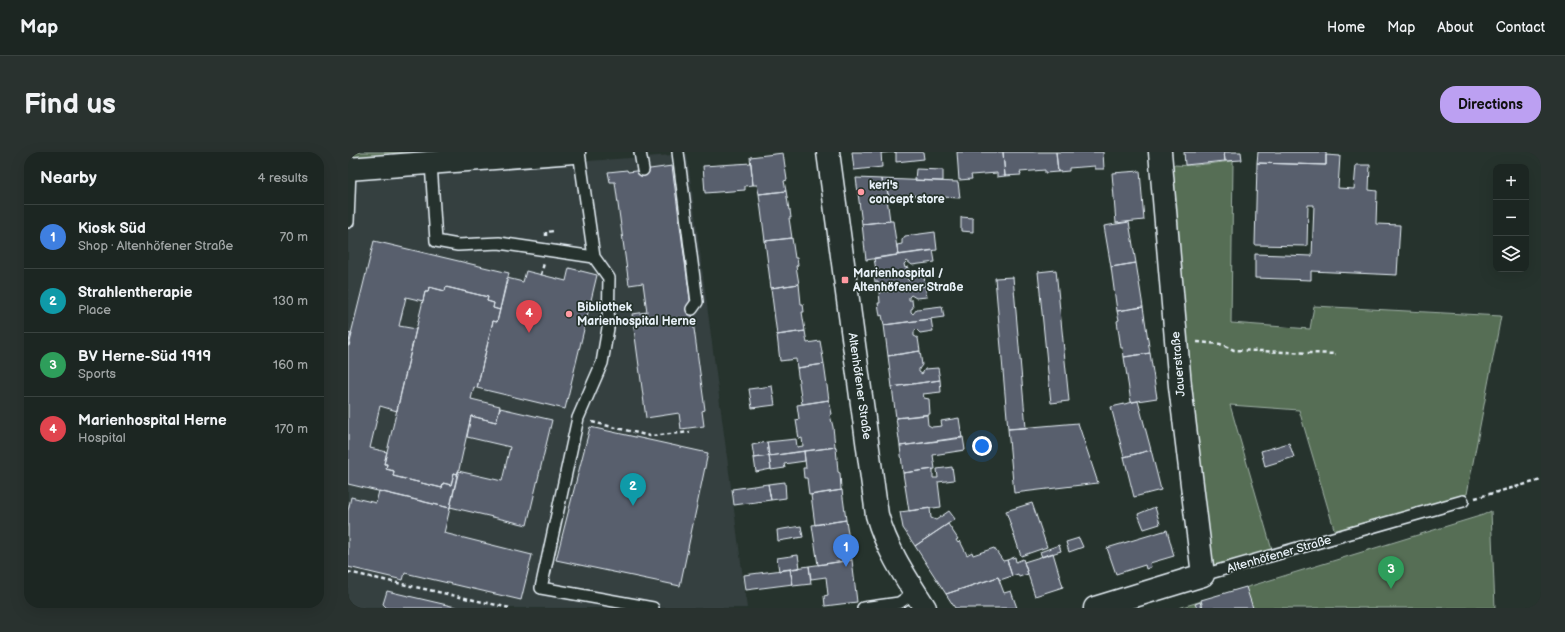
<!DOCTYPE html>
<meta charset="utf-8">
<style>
body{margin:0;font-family:"Balsamiq Sans",sans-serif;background:#29322f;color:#f1f3f6}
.controls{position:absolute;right:12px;top:12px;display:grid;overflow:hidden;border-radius:8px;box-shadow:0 4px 16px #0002}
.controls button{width:36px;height:36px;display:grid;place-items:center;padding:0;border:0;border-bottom:1px solid #3a4340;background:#1c2622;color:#f1f3f6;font:20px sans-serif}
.you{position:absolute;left:634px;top:294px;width:14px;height:14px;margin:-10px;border:3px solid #fff;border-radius:50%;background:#1a73e8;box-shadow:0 0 0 6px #1a73e833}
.badge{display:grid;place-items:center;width:26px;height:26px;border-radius:50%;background:#bca0f2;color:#fff;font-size:13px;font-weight:700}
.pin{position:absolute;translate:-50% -33px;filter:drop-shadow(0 1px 2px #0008)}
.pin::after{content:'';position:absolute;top:21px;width:14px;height:12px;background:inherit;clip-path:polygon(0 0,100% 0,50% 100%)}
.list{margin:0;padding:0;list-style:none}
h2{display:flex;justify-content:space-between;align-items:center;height:52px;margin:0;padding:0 16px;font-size:17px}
h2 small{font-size:13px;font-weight:400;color:#a0a5a5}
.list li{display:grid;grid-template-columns:26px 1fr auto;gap:12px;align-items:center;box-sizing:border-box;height:64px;padding:0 16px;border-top:1px solid #3a4340}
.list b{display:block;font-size:15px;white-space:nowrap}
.list p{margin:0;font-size:13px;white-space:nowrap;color:#a0a5a5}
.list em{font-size:13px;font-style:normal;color:#a0a5a5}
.icon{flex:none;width:22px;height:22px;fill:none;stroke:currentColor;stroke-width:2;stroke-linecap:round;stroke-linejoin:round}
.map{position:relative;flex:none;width:1193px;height:456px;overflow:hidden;border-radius:16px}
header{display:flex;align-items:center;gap:24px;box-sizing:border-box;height:56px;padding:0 20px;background:#1c2622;border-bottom:1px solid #3a4340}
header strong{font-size:19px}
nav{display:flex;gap:22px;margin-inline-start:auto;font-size:14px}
.intro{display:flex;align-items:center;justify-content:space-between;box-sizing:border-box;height:96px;padding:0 24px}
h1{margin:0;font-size:28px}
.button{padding:10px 18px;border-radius:16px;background:#bca0f2;color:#111;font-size:14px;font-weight:700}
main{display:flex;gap:24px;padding:0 24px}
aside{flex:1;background:#1c2622;border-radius:16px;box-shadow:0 4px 16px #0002}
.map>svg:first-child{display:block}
.built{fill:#354040}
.green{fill:#566e54;stroke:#9fb0a6}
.building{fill:#595f6d;stroke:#e8f1f8}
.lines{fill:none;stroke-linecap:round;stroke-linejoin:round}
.service-casing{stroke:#e8f1f8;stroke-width:14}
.minor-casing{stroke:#e8f1f8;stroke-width:25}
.tertiary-casing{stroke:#e8f1f8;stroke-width:25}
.path{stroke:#e8f1f8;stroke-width:2.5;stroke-dasharray:4 3;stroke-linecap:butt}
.service{stroke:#26332d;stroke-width:11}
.minor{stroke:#26332d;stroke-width:22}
.tertiary{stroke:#26332d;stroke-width:22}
.poi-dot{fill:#ff9aa2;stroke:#26332d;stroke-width:1.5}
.labels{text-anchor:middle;stroke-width:3.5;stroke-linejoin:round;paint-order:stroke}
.poi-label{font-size:12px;font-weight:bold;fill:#e8f1f8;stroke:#26332d;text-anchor:start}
.street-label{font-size:12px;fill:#e8f1f8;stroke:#26332d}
</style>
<header>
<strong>Map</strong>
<nav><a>Home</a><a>Map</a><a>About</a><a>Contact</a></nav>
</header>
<div class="intro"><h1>Find us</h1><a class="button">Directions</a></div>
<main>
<aside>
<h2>Nearby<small>4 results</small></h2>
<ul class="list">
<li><span class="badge" style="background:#3f7fe0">1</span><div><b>Kiosk Süd</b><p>Shop · Altenhöfener Straße</p></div><em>70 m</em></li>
<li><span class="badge" style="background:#0f9aa8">2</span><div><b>Strahlentherapie</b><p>Place</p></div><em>130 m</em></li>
<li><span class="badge" style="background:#2e9e5b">3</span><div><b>BV Herne-Süd 1919</b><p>Sports</p></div><em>160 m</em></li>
<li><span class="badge" style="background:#e0444e">4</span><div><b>Marienhospital Herne</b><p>Hospital</p></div><em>170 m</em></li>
</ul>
</aside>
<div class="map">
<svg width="1193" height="456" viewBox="0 0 1193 456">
<rect width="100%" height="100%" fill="#26332d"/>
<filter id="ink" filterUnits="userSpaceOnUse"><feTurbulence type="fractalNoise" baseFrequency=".025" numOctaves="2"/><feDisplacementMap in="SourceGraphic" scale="8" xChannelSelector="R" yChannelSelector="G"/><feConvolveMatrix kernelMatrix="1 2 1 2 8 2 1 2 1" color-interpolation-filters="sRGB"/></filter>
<g filter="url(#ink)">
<path class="built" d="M339,2L399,456H6L0,448V26Z"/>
<path class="green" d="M0,0H125L0,9Z
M885,9L883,171L962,177L966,154L1153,164L1119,342L987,380L951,258L882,253L924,398L862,416L819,11C831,17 871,10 885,9Z
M1143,359L1147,456H831L1135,363Z"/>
<path class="building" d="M504,0H533L534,15L506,18Z
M533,0H575L576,7L548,10V0L533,1Z
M609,0H655L657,24L649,25V21L623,23L624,27L611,28Z
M655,0H708L710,20L697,21V18L672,20L673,23L657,24Z
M708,0H755L756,17H747V14L721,16V19L710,20Z
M836,0H876L877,9L837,13Z
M876,0H893L894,8L877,9Z
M910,0H978V13L909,11Z
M435,1L439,28L436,29L438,39L411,42L409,33H405L402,5Z
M978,3L992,4L990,36L1006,37L1008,13H1022L1021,38L1029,39L1028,72L1052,73L1049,123L963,119V128L907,126V102L964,104L966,53H960L959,94L907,93L909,11L978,13Z
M403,11L405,33L397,34V38L357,41L355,14Z
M324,14L357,258L354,259L356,274L333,277L331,261L298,266L284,162L299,160L295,131L281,133L267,30H262L260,20L279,18L280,20Z
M568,17L595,18V29L567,28Z
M792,19L796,68L768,71L764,21Z
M508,26L534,27L535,34H538L541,46H539L542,69L514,72Z
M534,27L610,30L612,46L557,43L541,46L538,34H535Z
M438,39L441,58H442L443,66H441L444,86L417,89L411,42Z
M613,65L625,66V80L613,79Z
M542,69H545L550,103L518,108L514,72Z
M781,70L788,111L763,115L756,74Z
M587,80L589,98L550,103L549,93L554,92V88L557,84Z
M444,86L447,106H449L450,113L448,114L451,132L423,136L417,89Z
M26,89L161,121L152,158L145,156L146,151L139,149L140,145L98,135L97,139L81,135L80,140H77L75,149L58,145L51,174L68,177L49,259L32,254L22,296L39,300L36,312H39L38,317L46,319L45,324L94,336L95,331L103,333L106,321L110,322L102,356L0,332V194Z
M585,98L587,110L564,113L559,109L556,112L557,116L560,115L561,123L558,124L559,127L561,129L565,124L576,123L577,134L531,140L530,130H527L526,119L528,118L526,106Z
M788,111L795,155L769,159L763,115Z
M221,116L249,123L217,257L129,236L145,169L149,170L159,126L175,130L178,119L218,129Z
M708,118L721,249L703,251L690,120Z
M665,125L678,276L660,277L647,126Z
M451,132L453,152H455L456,160H454L457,179L429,183L423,136Z
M577,134L579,145L568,146L563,143L561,145V148H564L565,156L563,157V160L565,162L569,157L594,154L596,165L536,173L534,163L532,164L530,151H532L531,140Z
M81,135L97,139L98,135L140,145L139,149L146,151L145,156L152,158L149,170L145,169L129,236L126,235L123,247L152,254L148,270L123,264L110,322L106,321L103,333L95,331L94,336L45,324L46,319L38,317L39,312H36L77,140H80Z
M795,155L802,201L776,205L775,196H773L769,169L771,168L769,159Z
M583,167L585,179L572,181L568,177L566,180V184L570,186L572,199L540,204L536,173Z
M457,179L459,191L472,189L476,212L449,216L448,207L432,209L429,183Z
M0,181L4,182L1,194H0Z
M572,199L574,213L571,217V220L574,222L577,217L590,216L592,228L544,235L540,204Z
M802,201L809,246L783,250L776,205Z
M476,212L481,248L454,252L449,216Z
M592,228L593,240L575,242L576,246L581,247L582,262L548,266L544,235Z
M424,234L427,253L404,256L401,237Z
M481,248L484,262L482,263L485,275L487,294L488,295L421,304L419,290L448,287L449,295L455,294L454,286L451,287L448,268L451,267L449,253Z
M790,249L803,298L776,305L763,255Z
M152,256L204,268L179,373L102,355L110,319L154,329L162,295L119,285L123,264L148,270Z
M579,263L580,273L584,275L594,274L593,269L611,266L614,286L552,294L548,266Z
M730,271L750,331L666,341L660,277Z
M242,275L360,301L332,434L208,408Z
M615,285L617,298L585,303L587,317L555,321L552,294Z
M419,290L421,304L406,306L404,293Z
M941,291L946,305L917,314L913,299Z
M488,295L490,320L492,321L493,337L494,338L461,343L459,326H456L455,316H458L456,299Z
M803,298L813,338L786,345L776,305Z
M456,299L457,309L436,312L437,316L423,318L421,304Z
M421,304L423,317L408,320L406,306Z
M604,315L606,328L590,330L593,355L561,359L555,321L585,317V326H590L589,317Z
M437,330L438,346L423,348L420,332Z
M420,332L423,348L386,353L384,337Z
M494,338L498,368L467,373L463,343Z
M31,339L102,356L96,381L184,403L173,448L57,421L55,428L0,415V359L3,345L28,351Z
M684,351L699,395L673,404L658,359Z
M807,355L812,372L796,377L790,362Z
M582,356L583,366L588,368L601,359L607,367L567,394L555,376L552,360Z
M498,368L504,408L470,413L464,373Z
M600,372L610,387L608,388L610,391L612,389L619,403L624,400L625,403L646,396L655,409L659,408L664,424L652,428L650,425L598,442L567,394Z
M453,374L455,385L430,389L429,378Z
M819,378L826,404L802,411L803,415L798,417L797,413L768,422L759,396Z
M731,386L735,395L721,400L718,390Z
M711,393L713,399L694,405L692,400Z
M705,401L715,435L687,444L676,410Z
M450,403L452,416L431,419L429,406Z
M667,405L668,410L675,407L680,422L671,425L670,422L664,424L659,408Z
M504,408L509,450L477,454L476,444L480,443L478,425L463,427L461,414Z
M461,414L463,432L445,434L442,417Z
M442,417L445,432L398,438L396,423Z
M650,425L656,441L663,439L669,456H607L598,442Z
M898,435L905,456H855L853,448Z
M39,439L112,456H39L35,452Z
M852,450L854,456H849L847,452Z"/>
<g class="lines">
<g class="service-casing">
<path id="service" d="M231,0L246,105L261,126L260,176L254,211L230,266L193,436L305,456
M292,0L295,18
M330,0L349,150L344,157
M83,11L88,89L110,93L151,91L246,105
M0,70L2,17
M855,423L1115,349
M515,456L551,451L567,440"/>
</g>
<g class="minor-casing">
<path id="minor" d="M0,17L226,0
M747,456L855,423L832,234L812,0"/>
</g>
<g class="tertiary-casing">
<path id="tertiary" d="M480,0L529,363C539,398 558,426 577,456"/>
</g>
<path class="path" d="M198,84V80L206,79
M193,123L196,111
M849,190L872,192L886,198L988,202
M244,270L302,284L342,280
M1127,346L1193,328
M0,420L162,456"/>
<use href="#service" class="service"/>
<use href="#minor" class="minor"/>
<use href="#tertiary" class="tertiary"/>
</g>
</g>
<g class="poi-dot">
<circle cx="513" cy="40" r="4"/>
<rect x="493" y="124" width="8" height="8" rx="2"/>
<circle cx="221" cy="162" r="4"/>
</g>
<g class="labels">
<g class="poi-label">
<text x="521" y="37">keri's<tspan x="521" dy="14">concept store</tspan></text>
<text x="505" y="125">Marienhospital /<tspan x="505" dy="14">Altenhöfener Straße</tspan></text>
<text x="229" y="159">Bibliothek<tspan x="229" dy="14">Marienhospital Herne</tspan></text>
</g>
<g class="street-label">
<text transform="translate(830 212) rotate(-95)" y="4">Jauerstraße</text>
<text transform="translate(512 234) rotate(82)" y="4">Altenhöfener Straße</text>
<text transform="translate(931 402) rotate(-16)" y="4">Altenhöfener Straße</text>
</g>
</g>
</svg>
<div class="controls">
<button>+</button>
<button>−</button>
<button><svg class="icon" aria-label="layers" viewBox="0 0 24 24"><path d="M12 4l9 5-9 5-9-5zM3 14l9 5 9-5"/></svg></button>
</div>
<div class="you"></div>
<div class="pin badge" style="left:498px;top:415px;background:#3f7fe0">1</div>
<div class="pin badge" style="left:285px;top:354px;background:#0f9aa8">2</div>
<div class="pin badge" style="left:1043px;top:437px;background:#2e9e5b">3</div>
<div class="pin badge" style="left:181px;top:181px;background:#e0444e">4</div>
</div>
</main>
